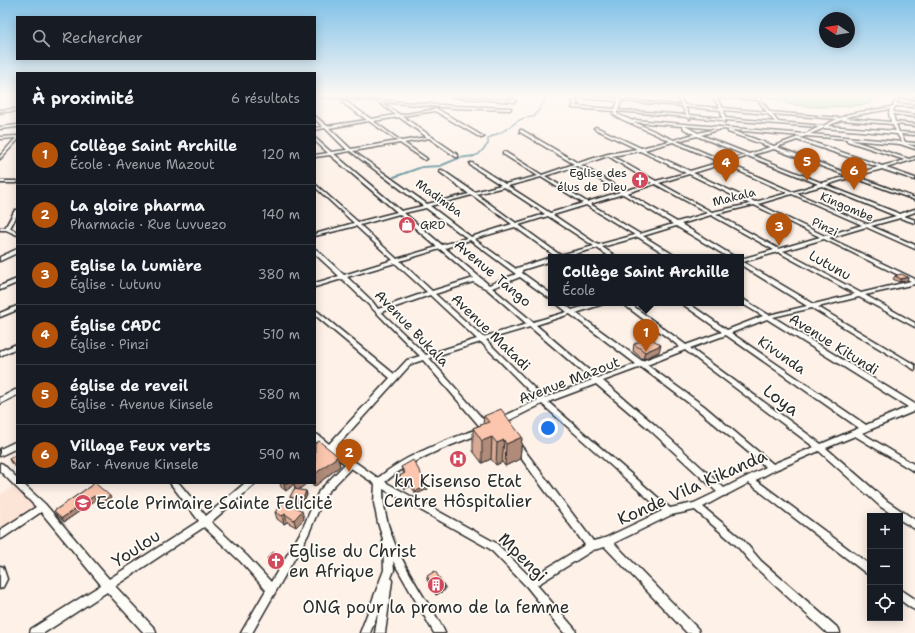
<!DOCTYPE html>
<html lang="fr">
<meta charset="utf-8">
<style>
body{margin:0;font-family:"Shantell Sans",sans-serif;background:#20242c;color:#f1f3f6}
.controls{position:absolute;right:12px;bottom:12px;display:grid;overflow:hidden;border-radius:0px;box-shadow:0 2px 10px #0003}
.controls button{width:36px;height:36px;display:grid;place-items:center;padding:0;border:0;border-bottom:1px solid #363941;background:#171b24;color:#f1f3f6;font:20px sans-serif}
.compass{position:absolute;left:819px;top:12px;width:36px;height:36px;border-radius:50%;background:#171b24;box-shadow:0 2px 10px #0003;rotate:282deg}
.you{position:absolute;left:548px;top:428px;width:14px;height:14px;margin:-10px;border:3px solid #fff;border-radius:50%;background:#1a73e8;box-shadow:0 0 0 6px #1a73e833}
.badge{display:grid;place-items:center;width:26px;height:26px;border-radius:50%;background:#b45309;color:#fff;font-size:13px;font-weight:700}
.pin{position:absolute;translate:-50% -33px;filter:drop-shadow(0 1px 2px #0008)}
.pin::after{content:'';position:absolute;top:21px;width:14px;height:12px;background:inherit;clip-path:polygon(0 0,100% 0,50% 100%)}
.popup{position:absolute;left:548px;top:254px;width:196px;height:52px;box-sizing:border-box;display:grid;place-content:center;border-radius:0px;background:#171b24;filter:drop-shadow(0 1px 3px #0005);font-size:13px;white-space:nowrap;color:#9ea1a6}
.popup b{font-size:15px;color:#f1f3f6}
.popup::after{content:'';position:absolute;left:50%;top:100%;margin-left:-8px;border:8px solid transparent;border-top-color:#171b24}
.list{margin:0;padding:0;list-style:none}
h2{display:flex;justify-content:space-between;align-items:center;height:52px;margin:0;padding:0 16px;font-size:17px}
h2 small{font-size:13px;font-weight:400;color:#9ea1a6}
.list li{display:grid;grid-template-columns:26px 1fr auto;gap:12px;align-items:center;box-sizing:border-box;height:60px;padding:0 16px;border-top:1px solid #363941}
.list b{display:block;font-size:15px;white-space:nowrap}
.list p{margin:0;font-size:13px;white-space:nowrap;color:#9ea1a6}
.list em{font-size:13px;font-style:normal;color:#9ea1a6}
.icon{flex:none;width:22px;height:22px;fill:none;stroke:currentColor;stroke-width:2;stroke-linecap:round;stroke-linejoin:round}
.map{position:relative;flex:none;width:915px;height:633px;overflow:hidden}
.search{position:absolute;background:#171b24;box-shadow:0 2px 10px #0003;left:16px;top:16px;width:300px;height:44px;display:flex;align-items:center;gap:10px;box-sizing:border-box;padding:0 14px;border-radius:0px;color:#9ea1a6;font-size:15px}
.panel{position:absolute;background:#171b24;box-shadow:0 2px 10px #0003;left:16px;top:72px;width:300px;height:412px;border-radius:0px}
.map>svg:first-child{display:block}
.built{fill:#fce4d6}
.green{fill:#9adaa4;stroke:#628268}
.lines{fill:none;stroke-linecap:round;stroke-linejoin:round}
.stream-far1{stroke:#63939c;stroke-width:1.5}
.stream{stroke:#63939c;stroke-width:2}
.street-casing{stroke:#2b2b2b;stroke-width:3}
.street{fill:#fdfcf7;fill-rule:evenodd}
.wall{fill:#d8aa95;stroke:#2b2b2b}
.shaded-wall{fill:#b08b79;stroke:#2b2b2b}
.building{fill:#fbc6ad;stroke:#2b2b2b}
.labels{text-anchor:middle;stroke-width:3.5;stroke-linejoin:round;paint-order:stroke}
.far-poi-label{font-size:12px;fill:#2b2b2b;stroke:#fdfcf7;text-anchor:end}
.far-street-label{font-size:12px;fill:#2b2b2b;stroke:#fdfcf7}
.street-label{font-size:14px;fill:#2b2b2b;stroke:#fdfcf7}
.near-street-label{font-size:17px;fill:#2b2b2b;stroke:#fdfcf7}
.near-poi-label{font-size:17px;fill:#2b2b2b;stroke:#fdfcf7}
</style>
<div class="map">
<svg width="915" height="633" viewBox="0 0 915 633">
<rect width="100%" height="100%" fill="#fdf1e8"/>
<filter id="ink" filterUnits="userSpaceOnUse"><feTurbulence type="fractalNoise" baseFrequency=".025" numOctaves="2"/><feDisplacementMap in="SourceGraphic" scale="8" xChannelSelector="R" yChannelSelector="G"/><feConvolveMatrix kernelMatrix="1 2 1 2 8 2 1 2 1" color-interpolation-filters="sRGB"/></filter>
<g filter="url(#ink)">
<path class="built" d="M15,486L38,508L0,532V495Z"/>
<path class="green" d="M756,96H875L870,104C843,107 816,109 789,104C778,101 767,97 756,96Z"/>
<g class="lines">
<path class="stream-far1" d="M472,157L479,154L488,144V139C494,134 499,134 505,130C517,123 518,117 534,117L548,96"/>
<path class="stream" d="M394,177L422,167L440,166L459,158L474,156"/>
<g class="street-casing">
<path id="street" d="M321,96L455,106L511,108L510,110L455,108L381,102L400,115L437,109L484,137L481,138L435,111L402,116L458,155V157H456L429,138L404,143L426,158L427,159L425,160L400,143L353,151L427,204L469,194L440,172V170H442L474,192L501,185L470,165V163H472L505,184L538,176L503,154V152H505L542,175L574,164L520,132V130H522L578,163L608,154L637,149L595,129L594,128L596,127L641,148L670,141L619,118L613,114L614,111L572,108L574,103L572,101L575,96H581L618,99L617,96H619L621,100L681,105L677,96H679L684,105L720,108L713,97H710V96L759,98L770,112L840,118L849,114L891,107L894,105L896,97L901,96L915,97V99L898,98L897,104L915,105V107L896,106L894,108L893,112L915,115V117L893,114L895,122L915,124V126L896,124L899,132L915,133V135L901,134L905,142L915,143V145L907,144L915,147V149L900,144L851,140L909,159L915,157V159L886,168L915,178V180L882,169L856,176L915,198V200L852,177L826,185L900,214L915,209V212L904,216L915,220V223L900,218L871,226L915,245V249L866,227L829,238L915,279V284L865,295L915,323V327L859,297L818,307L915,365V370L812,308L773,317L915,404V411L862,433L915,465V472L855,436L826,448L887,501L915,520V529L900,520V516H895L881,507L819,451L775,470L756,480L870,565V575L867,574L749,483L728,494L727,495L723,496L703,507L743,540L761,561L839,629L840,633H827L755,567L737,546L695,510L671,515L614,543L698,629L699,633H687L605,547L593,550L537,585L575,629L576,633H564L527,587L490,549L383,489C383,531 404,564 425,599C432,610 440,621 445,633H434L393,561L394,570L391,578L392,581L385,633H375L378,613L370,633H360L384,570L383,539L378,523L374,503L375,484L351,468L325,495L308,535L252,633H241L266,590L241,562L204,527L115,586L155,629L156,633H144L107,592L44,633H30L31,629L101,585L41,512L3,538L0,539V530L36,507L0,471V463L3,464L17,478V483H22L45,504L109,579L199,521L170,483H179L206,516L245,483H255L254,485L211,522L247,556L271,582L302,530L319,491L345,464L315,441V434L318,435L329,444L390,378L315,315V310L317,311L394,374L407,360L420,356C394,331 369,304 342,279L315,287V283L339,276L315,254V249L317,250L344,275L393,260L356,226L315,236V234L354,223L315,187V184L358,222L397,212L330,155L315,157V155L328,153L315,141V138L331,152L347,150L325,128L315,130V128L323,127L315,119V116L327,126L367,120L343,103V101H345L371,119L396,115L377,101L322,97ZM579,97L580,98L618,101L615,109L575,106L578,103L575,101L576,98ZM716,97L758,100L767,112L723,108ZM621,101L682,106L686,115L618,110ZM685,107L721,110L722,118L689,115ZM890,109L889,113L891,122L845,118L850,116ZM724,110L768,114L775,122L725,118ZM617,111L687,117L689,119H690V117L722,120L724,122H725V120L819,127L805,134L634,120L633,121L617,114ZM772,114L837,119L823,126L778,122ZM399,117L427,137L401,141L373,121ZM841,120L892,124L896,131L828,126ZM369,121L398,141L351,149L329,128ZM634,122L682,126L684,129L694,134L674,140ZM685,126L716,129L698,133ZM824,128L897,134L902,142L810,134ZM721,129L801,136L774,146L730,130H728V132L770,147L749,154L701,135ZM697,136L745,155L724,161L677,141ZM806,136L847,139V141L905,160L882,166L800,138ZM797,140L878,167L852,175L777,147ZM673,142L720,162L690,171L644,150ZM774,149L848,176L822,183L752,155ZM350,151L423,206L401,211L334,154ZM640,151L686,173L656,181L612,156ZM608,156L652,183L624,191L581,165ZM748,156L818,184L793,192L727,163ZM723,164L788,193L755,202L693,173ZM577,166L620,192L587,202L545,176ZM689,174L750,204L712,212L659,183ZM541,177L583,203L550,213L508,186ZM655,184L708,213L677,222L627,193ZM822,186L896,216L867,224L796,193ZM504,187L545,214L516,223L476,194ZM623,194L673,224L640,234L590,204ZM792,194L862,225L825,236L758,204ZM472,195L512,224L471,237L430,206ZM586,205L635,235L598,245L553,215ZM754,205L820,237L779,249L716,214ZM426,208L467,238L442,245L404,213ZM399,214L437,247L397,259L360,225ZM711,215L774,250L741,259V265L807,306L769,315L741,298V303L763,316L727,330L688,303H681L722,332L686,345L629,303H622L680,347L642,361L576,313L603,304L604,303H595L572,310L563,303H556L567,312L533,322L492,288L520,277L549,298L551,299V294L522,273V270L551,261V257L517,268L516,269L474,239L515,227L555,256L554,257H563L597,248L610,257H617L602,247L638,237L670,257H677L643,236L676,226L728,257H735L681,224ZM548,216L594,246L560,255L519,225ZM824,239L911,281L861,293L783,251ZM470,240L516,274L489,285L445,248ZM440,249L474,278L432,291L400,261ZM778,252L855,294L814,304L743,262ZM395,263L427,292L378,309L372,301L347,277ZM473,282L487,289L527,324L483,337L435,294ZM430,295L477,339L426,355L381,312ZM570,314L636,364L598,378L536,325ZM767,319L908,407L866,425L731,333ZM530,327L592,380L544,398L486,340ZM726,335L859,428L821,444L690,348ZM481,342L538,400L498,419L497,421L498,423L501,424L504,423L542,404L662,511L605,538L593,541L519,443L516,442L513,443L512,445L513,447L585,545L531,578L496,543L385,482C413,458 449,446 483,433L484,431L483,430L486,431L489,430L490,428L489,426L429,358ZM685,350L814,447L773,464L704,406L647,365ZM423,360L482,429L480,428L477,429C443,442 407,454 378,478L335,448L411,364ZM641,367L698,410L766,467L724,488L655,425L603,381ZM596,384L649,429L717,492L694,503L670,508L548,402Z
M451,96L515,100L516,101L515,102L452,97Z
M17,109V111L0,112V110Z
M17,125V127L0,129V127Z
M17,136V141L0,159V156L16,138L0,139V137Z
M0,181H17V183H0Z
M15,210H17V215L10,228L17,232V235L6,230H0V228H5Z
M17,249V253L0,261V257Z
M17,279V283L0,290V286Z
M17,306V310L0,317V313Z
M17,344V348L0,356V351Z
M15,390H17V395L0,404V398Z
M17,441V448L0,456V449Z
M0,566L3,567L7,579L3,587L0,589Z
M900,589L915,599V610L911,608L900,600Z"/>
</g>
<use href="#street" class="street"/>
</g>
<path class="wall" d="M895,276L907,281L899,282L893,279Z
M634,344L659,352L643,359L633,351Z
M484,416L522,437L520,459L505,466L502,462L496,465L491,459L482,463L473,451V428L483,424Z
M17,454V468L11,463L9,459Z
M338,456L340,466L314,487L310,483H315Z
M401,467L428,489L416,494L411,486L405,489L399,479V476L404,474L402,470Z
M95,483L112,500L103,506L96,500L64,522L57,515L54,511Z
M280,483H307L298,490L306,491L307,495L303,503L291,501L290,497L295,489L294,484L286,491L281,487Z
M275,512L304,519L296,527L287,522L284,524L277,519Z
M267,558L282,560L278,567L269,561Z
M427,576L445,590L436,595L427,580Z"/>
<path class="shaded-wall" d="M4,111L5,113L0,114V112Z
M908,277L907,281L899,282L901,279Z
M661,345L659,352L643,359L645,352Z
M492,437L491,459L482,463V441Z
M522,437L520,459L505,466L506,444Z
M504,440L502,462L496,465L497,443Z
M338,456L340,466L314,487V483H315V474Z
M410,482L411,486L405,489L404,485Z
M283,483H307L296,492L294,484L286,491Z
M428,486V489L416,494V491Z
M306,491L307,495L303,503V499Z
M94,496L96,500L64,522L62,518Z
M110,496L112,500L103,506L101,502Z
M302,511L304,519L296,527L294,520Z
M285,514L287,522L284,524L282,516Z
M281,557L282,560L278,567L277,563Z
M445,587V590L436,595V592Z"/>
<path class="building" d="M901,274L908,277L901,279L895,276Z
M649,337L661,345L645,352L634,344Z
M501,409L522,437L506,444L504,440L497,443L492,437L482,441L473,428L489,422L484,416Z
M319,441L338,456L315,474V444Z
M17,454V467L9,459Z
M413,460L428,486L416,491L410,482L404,485L399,476L405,473L401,467Z
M95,483L110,496L101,502L94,496L62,518L54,511Z
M294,489L306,491L303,499L290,497Z
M285,501L302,511L294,520L285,514L282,516L275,512Z
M273,552L281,557L277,563L267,558Z
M435,571L445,587L436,592L427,576Z"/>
</g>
<linearGradient id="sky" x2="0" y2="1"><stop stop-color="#82c2e8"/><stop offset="0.52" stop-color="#fef9f5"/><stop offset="1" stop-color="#fef9f5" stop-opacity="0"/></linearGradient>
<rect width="915" height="184" fill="url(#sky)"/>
<defs>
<g id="church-disc" transform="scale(0.9)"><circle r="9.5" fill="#d1495b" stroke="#fdfcf7"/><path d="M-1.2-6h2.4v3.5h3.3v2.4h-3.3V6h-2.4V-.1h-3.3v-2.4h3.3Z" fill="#fff"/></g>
<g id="shop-disc" transform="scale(0.9)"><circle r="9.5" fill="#d1495b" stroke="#fdfcf7"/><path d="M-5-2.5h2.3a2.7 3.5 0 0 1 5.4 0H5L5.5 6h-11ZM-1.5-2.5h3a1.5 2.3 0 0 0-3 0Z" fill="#fff"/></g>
<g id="hospital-disc" transform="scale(0.9)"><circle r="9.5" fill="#d1495b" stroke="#fdfcf7"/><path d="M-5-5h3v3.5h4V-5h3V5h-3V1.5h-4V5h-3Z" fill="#fff"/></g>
<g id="school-disc" transform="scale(0.9)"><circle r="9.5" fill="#d1495b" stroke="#fdfcf7"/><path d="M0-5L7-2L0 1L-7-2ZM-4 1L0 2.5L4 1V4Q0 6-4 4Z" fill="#fff"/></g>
<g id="building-disc" transform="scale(0.9)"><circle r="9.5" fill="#d1495b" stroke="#fdfcf7"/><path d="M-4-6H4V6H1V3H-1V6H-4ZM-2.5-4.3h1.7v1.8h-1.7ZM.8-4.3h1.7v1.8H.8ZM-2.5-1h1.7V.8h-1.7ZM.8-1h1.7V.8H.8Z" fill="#fff"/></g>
</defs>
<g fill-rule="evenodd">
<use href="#church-disc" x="640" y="180"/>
<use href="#shop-disc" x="407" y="225"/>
<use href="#hospital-disc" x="458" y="459"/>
<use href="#school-disc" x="83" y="503"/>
<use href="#church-disc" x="276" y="561"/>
<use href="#building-disc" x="436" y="585"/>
</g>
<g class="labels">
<g class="far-poi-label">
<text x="627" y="177">Eglise des<tspan x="627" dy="14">élus de Dieu</tspan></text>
<text x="420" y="229" text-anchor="start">GRD</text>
</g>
<g class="far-street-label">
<text transform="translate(734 197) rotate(-14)" y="4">Makala</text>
<text transform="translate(439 198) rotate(36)" y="4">Madimba</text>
<text transform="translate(847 207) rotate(23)" y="4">Kingombe</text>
<text transform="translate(825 227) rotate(26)" y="4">Pinzi</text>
</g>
<g class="street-label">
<text transform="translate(830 265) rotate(29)" y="5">Lutunu</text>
<text transform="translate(493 273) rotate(40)" y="5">Avenue Tango</text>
<text transform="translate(412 328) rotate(46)" y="5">Avenue Bukala</text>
<text transform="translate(491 332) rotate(44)" y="5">Avenue Matadi</text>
<text transform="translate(834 344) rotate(32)" y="5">Avenue Kitundi</text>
<text transform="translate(782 355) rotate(35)" y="5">Kivunda</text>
<text transform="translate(569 380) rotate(-21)" y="5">Avenue Mazout</text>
</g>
<g class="near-street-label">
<text transform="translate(781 400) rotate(37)" y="6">Loya</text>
<text transform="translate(692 487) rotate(-24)" y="6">Konde Vila Kikanda</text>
<text transform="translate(136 548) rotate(-33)" y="6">Youlou</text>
<text transform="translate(523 557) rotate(45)" y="6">Mpengi</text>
</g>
<g class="near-poi-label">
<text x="458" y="487">kn Kisenso Etat<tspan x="458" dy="20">Centre Hôspitalier</tspan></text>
<text x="96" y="509" text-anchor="start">Ecole Primaire Sainte Felicitė</text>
<text x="289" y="557" text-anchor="start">Eglise du Christ<tspan x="289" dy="20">en Afrique</tspan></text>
<text x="436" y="613">ONG pour la promo de la femme</text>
</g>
</g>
</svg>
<div class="controls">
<button>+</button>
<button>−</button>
<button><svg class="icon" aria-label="locate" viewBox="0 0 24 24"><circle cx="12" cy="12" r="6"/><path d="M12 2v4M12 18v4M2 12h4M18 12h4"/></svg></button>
</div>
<svg class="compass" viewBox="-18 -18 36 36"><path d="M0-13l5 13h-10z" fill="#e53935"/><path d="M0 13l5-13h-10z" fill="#9ea1a6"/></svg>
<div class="you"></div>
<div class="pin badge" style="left:646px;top:352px">1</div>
<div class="popup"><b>Collège Saint Archille</b>École</div>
<div class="pin badge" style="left:349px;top:472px">2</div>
<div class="pin badge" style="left:779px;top:246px">3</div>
<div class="pin badge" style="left:726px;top:182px">4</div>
<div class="pin badge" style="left:807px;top:181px">5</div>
<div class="pin badge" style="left:854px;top:190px">6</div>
<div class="search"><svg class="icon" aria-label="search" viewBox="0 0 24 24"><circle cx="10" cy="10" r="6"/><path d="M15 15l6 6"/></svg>Rechercher</div>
<section class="panel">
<h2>À proximité<small>6 résultats</small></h2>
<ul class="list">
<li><span class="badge">1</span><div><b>Collège Saint Archille</b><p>École · Avenue Mazout</p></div><em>120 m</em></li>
<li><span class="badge">2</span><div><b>La gloire pharma</b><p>Pharmacie · Rue Luvuezo</p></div><em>140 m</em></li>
<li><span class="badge">3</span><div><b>Eglise la Lumière</b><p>Église · Lutunu</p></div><em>380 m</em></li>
<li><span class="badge">4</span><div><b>Église CADC</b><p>Église · Pinzi</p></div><em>510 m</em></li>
<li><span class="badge">5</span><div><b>église de reveil</b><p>Église · Avenue Kinsele</p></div><em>580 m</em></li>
<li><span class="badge">6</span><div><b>Village Feux verts</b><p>Bar · Avenue Kinsele</p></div><em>590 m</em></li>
</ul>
</section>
</div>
